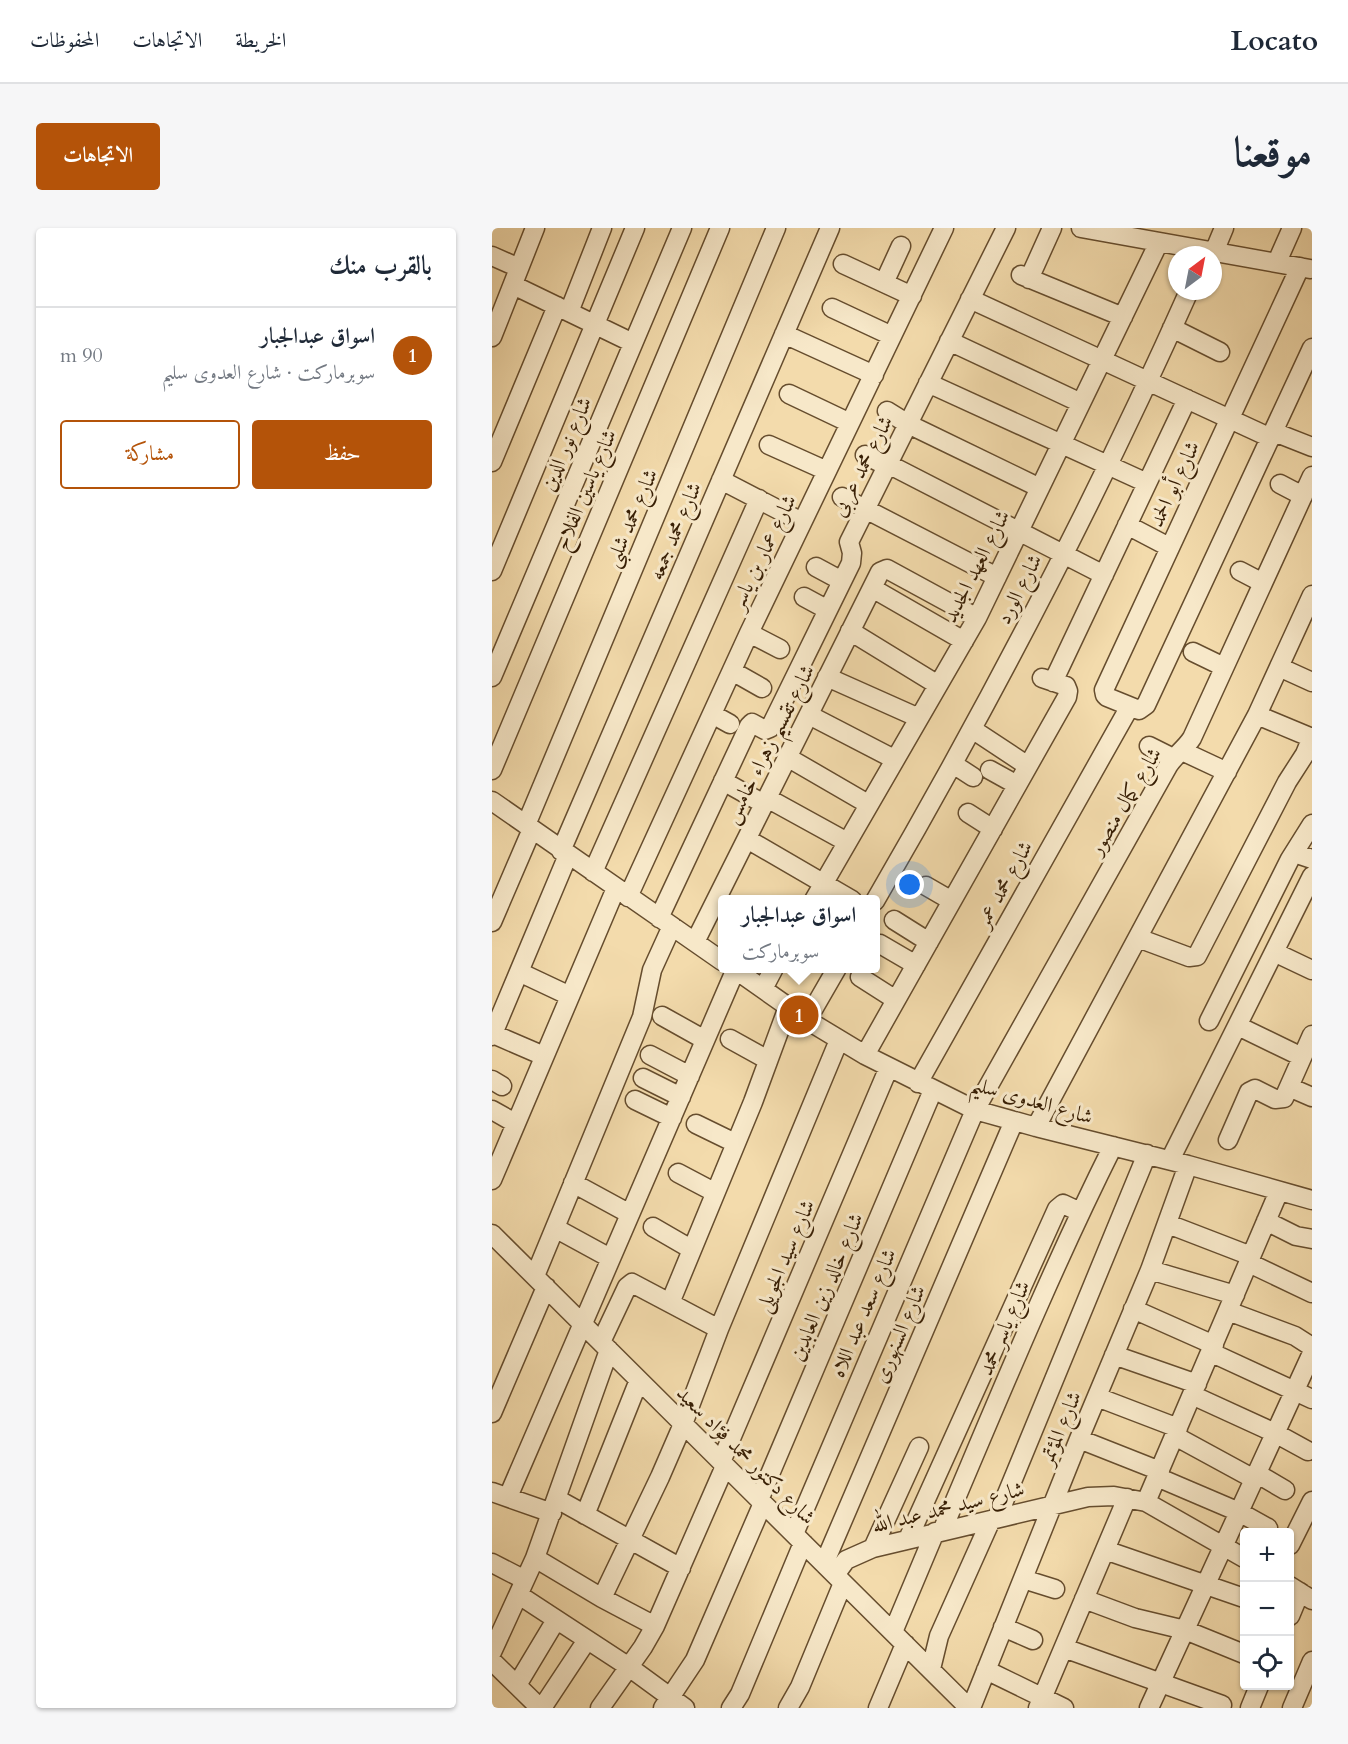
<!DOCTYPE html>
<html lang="ar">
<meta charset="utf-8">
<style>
body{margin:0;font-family:Cardo,Amiri,serif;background:#f6f6f7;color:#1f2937;direction:rtl}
.controls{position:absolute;right:18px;bottom:18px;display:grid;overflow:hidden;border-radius:6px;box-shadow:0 2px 4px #0004}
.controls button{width:54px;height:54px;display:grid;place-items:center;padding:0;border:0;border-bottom:2px solid #e0e1e3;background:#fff;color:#1f2937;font:30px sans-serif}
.compass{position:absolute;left:676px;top:18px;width:54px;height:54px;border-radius:50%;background:#fff;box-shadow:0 2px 4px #0004;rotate:32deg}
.you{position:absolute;left:418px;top:657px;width:21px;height:21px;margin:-15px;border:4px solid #fff;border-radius:50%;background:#1a73e8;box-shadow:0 0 0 9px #1a73e833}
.badge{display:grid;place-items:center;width:39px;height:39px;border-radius:50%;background:#b45309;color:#fff;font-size:20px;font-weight:700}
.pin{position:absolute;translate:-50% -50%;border:3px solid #fff;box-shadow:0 2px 6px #0006}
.popup{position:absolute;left:226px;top:667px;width:162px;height:78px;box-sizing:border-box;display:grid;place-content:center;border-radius:6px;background:#fff;filter:drop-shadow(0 2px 4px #0005);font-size:20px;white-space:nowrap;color:#747a83}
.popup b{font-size:22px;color:#1f2937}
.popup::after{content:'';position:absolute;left:50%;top:100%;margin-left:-12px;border:12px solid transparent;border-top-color:#fff}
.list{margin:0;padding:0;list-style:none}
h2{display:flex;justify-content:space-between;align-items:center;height:78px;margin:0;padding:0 24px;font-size:26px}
h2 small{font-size:20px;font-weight:400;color:#747a83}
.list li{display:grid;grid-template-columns:39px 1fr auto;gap:18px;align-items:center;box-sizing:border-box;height:96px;padding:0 24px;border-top:2px solid #e0e1e3}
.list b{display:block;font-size:22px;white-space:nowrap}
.list p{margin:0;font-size:20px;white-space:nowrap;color:#747a83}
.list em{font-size:20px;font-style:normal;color:#747a83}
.actions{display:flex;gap:12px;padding:18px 24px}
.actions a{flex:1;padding:14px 0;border:2px solid #b45309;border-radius:6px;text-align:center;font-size:21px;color:#b45309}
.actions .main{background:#b45309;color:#fff}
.icon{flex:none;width:33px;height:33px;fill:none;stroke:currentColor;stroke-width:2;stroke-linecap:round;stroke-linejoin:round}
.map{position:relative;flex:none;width:820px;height:1480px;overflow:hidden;direction:ltr;border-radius:6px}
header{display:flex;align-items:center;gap:36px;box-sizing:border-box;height:84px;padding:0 30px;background:#fff;border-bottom:2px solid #e0e1e3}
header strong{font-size:28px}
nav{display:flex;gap:33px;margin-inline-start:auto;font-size:21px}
.intro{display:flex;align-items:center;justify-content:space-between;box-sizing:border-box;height:144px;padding:0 36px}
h1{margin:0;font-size:42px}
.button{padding:15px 27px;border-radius:6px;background:#b45309;color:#fff;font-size:21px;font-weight:700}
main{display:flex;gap:36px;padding:0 36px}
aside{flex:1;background:#fff;border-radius:6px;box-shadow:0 2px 4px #0004}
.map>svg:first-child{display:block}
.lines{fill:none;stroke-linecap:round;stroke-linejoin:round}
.minor-casing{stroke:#664d2e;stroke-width:21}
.minor{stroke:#f7e8c9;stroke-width:18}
.labels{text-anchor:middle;stroke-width:6;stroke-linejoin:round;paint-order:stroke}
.street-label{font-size:21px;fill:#371e04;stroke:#f7e8c9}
</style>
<header>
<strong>Locato</strong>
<nav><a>الخريطة</a><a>الاتجاهات</a><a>المحفوظات</a></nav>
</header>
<div class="intro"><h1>موقعنا</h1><a class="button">الاتجاهات</a></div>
<main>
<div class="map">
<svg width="820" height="1480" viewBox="0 0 820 1480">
<rect width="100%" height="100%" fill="#f3dbac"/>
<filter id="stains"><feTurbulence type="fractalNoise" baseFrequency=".00333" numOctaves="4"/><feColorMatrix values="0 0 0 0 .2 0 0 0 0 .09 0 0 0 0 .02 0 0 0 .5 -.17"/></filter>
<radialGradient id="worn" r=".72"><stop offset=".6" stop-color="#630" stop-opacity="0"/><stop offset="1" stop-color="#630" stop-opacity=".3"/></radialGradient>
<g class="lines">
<g class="minor-casing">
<path id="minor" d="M589,0L818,41
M722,24L732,0
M0,28L27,40
M785,34L800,0
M351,36L420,68
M808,39L612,462L613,467L615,469L647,482L654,477L820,120
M529,47L631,89
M537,51L560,0
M392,55L409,18
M21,57L141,115
M478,71L779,210
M340,80L400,108
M77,84L110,0
M680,100L728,124
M292,106L382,147
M0,109L43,0
M457,113L589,175
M436,155L655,255
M297,166L358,195
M395,183L416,196L548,260
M782,204L820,219
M277,217L335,243
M373,227L395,238
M0,234L65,78
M396,236L612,347
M229,252L310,294
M788,256L811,268
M350,269L505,349
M635,297L677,319
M324,339L350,353
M0,343L143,0
M748,343L771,355
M380,360L472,413
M312,369L336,382
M358,403L446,457
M257,405L288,421
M701,424L732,439
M787,439L820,454
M240,443L270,460
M0,449L190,0
M335,449L427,490
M561,454L695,171
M220,486L238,496
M317,487L402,531
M765,487L820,510
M480,501L536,538
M657,518L681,530
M690,523L735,544
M295,529L376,576
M461,536L481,549
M0,542L228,0
M498,542L525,557
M231,553L272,576
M275,570L355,614
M0,573L230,733
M476,585L501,601
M34,597L284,0
M255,611L360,672
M69,623L338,0
M802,625L820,631
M101,644L267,271
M434,658L460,673
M136,669L257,405L452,0
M322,672L485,390L667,14
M383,673C498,475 604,272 697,63
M167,690L257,498L260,495L273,502L278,500L359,335L360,325L357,314L514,0
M402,692L437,714
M0,694L40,601
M646,710L697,729L705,728L795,554L813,526L820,509
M203,714L388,344L395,341L485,390
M388,716L424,737
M782,724L820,742
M241,740L315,792L373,827L483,882L544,899L696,937L820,972
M27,744L78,768
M368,749L404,772
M271,761L282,740
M170,788L213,812
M315,792L345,740
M717,793L798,631L820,596
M746,798L810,829
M1,806L52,828
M0,808L76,627
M238,811L276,832
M158,827L198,848
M373,827L575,469L576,463L574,458L550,450
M151,850L189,869
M0,852L10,858
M426,855L637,480
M797,859L820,869
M143,872L180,890
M0,882L23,895
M204,896L243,915
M544,899L765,487L820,367
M736,912L757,864L763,861L783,871L792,870L820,807
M678,932L820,648
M186,945L222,964
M0,952L124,660
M81,955L138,986
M774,993L804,1008L820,1011
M676,996L759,1028
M161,999L199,1021
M63,1000L118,1030
M0,1006L477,1480
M757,1035L820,1065
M658,1042L743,1067
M43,1048L150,789L160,742L180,698
M178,1075L261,874L296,779
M641,1081L722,1117
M736,1083L803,1108L820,1119
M109,1114L135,1059L140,1055L227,1101
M718,1124L820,1171
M622,1127L705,1156
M700,1167L783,1205L816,1223
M605,1169L686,1200
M0,1185L54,1059
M683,1208L762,1251
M587,1211L668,1243
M229,1234L397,839
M764,1245L793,1262
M665,1249L747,1284L776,1300
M0,1264L60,1285
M16,1269L243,743
M65,1271L189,1340
M267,1272L441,862
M654,1274L787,963
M93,1287L147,1152
M505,1290L655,926
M450,1303C505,1174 558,1044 621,918
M302,1306L483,882L676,538C683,527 693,521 700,510L820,248
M416,1311L565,981L571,976L588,984
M798,1317L820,1273
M381,1320L427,1219
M613,1322L752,1370
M43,1330L110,1370L163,1398
M0,1335L33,1352
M332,1336L522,893
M343,1347L354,1332L381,1320L596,1269L622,1268L654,1274L752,1330
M531,1351L563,1361
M798,1358L820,1372
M27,1367L137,1439L193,1480
M110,1370L168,1249L191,1196L227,1101L347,812
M592,1371L643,1390L693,1402L752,1426
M798,1388L808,1364
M511,1399L541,1412
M401,1404L443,1304
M572,1420L730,1477
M0,1424L43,1330L117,1122
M0,1433L48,1480
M439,1441L447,1408L499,1292
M494,1442L572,1480
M25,1457L64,1392
M50,1480L95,1412
M108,1480L151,1419L163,1398L233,1238
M171,1480L203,1432L271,1275
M239,1480L248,1466L311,1315
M296,1480L308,1459L351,1355
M386,1480L413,1416
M479,1480L587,1211L658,1042L696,937
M546,1480L635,1270
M657,1480L820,1125
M758,1480L767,1458
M800,1480L820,1433"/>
</g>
<use href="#minor" class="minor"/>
</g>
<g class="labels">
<g class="street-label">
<text transform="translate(74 216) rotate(-67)" y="7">شارع نور الدين</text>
<text transform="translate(370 238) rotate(-63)" y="7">شارع محمد عربى</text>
<text transform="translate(682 256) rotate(-65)" y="7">شارع أبو الحمد</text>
<text transform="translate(93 262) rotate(-67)" y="7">شارع ياسين الفلاح</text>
<text transform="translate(139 290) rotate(-67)" y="7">شارع محمد شلبى</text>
<text transform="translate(183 303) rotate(-67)" y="7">شارع محمد جمعه</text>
<text transform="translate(271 324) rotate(-64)" y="7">شارع عمار بن ياسر</text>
<text transform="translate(484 338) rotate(-63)" y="7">شارع العهد الجديد</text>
<text transform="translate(527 361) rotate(-63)" y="7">شارع الورد</text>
<text transform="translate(277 516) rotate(-63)" y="7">شارع تقسيم زهراء خامس</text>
<text transform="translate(633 573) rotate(-59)" y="7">شارع كمال منصور</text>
<text transform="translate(512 656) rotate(-61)" y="7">شارع محمد عمر</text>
<text transform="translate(540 872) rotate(16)" y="7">شارع العدوى سليم</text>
<text transform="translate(293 1028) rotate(-67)" y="7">شارع سيد الجويلى</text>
<text transform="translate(334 1059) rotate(-67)" y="7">شارع خالد زين العابدين</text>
<text transform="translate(371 1085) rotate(-67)" y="7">شارع سعد عبد اللاه</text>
<text transform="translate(512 1100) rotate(-67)" y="7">شارع ياسر محمد</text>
<text transform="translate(407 1106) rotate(-67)" y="7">شارع السنهورى</text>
<text transform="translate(568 1200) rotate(-67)" y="7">شارع المؤتمر</text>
<text transform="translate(254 1227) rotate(45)" y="7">شارع دكتور محمد فؤاد سعيد</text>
<text transform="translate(456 1279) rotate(-14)" y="7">شارع سيد محمد عبد الله</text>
</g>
</g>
<rect width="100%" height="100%" filter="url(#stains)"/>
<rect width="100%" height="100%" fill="url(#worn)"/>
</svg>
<div class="controls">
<button>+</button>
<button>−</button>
<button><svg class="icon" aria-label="locate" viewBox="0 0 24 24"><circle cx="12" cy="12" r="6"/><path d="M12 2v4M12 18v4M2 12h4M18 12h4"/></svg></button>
</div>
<svg class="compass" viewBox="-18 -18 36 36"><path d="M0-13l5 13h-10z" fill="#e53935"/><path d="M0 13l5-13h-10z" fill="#747a83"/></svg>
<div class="you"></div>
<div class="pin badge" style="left:307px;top:787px">1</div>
<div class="popup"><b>اسواق عبدالجبار</b>سوبرماركت</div>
</div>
<aside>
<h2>بالقرب منك<small></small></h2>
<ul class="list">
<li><span class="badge">1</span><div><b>اسواق عبدالجبار</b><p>سوبرماركت · شارع العدوى سليم</p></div><em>90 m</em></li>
</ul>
<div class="actions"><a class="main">حفظ</a><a>مشاركة</a></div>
</aside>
</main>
